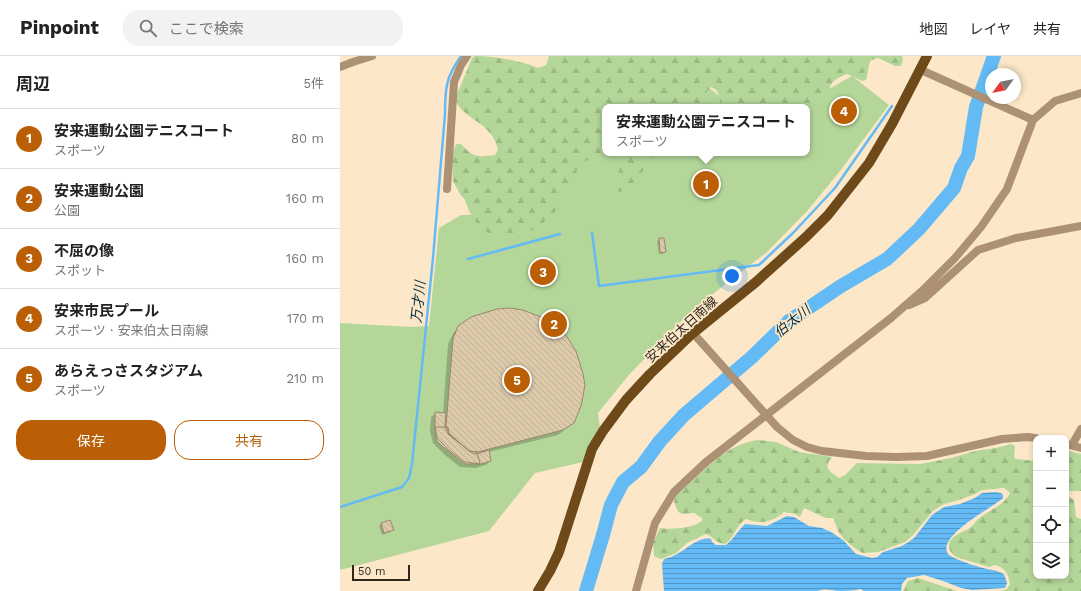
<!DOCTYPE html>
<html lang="ja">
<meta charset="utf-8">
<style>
body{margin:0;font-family:"Work Sans","Noto Sans JP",sans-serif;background:#f2f2f2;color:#222}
.controls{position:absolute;right:12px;bottom:12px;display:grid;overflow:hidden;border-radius:8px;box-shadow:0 2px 6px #0003}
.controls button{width:36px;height:36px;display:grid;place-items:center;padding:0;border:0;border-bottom:1px solid #e0e0e0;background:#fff;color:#222;font:20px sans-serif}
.compass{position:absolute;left:645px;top:12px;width:36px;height:36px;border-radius:50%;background:#fff;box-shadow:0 2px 6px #0003;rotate:237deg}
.scale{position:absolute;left:12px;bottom:10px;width:58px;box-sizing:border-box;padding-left:4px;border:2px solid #2e271b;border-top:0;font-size:11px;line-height:14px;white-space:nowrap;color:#2e271b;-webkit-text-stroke:3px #fce8c8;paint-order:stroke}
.you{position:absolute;left:392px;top:220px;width:14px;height:14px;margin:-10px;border:3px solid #fff;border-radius:50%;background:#1a73e8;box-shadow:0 0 0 6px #1a73e833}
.badge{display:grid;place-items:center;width:26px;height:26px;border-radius:50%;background:#bb5f06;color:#fff;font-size:13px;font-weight:700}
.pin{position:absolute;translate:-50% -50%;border:2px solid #fff;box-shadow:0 1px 4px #0006}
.popup{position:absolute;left:262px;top:48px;width:208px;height:52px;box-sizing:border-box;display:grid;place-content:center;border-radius:8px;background:#fff;filter:drop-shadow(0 1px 3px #0005);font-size:13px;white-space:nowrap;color:#767676}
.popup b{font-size:15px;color:#222}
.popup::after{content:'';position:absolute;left:50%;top:100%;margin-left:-8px;border:8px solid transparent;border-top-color:#fff}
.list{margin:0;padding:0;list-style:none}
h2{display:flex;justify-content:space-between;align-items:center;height:52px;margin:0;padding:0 16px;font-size:17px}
h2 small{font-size:13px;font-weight:400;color:#767676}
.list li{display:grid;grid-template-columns:26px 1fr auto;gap:12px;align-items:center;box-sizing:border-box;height:60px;padding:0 16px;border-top:1px solid #e0e0e0}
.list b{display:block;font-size:15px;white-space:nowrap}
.list p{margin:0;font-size:13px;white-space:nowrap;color:#767676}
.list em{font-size:13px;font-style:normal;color:#767676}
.actions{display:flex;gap:8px;padding:12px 16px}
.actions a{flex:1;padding:9px 0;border:1px solid #bb5f06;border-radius:16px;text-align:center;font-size:14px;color:#bb5f06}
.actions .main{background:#bb5f06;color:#fff}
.icon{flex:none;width:22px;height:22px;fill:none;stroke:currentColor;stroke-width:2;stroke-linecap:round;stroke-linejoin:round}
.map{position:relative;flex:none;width:741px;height:535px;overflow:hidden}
header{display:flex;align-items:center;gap:24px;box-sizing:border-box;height:56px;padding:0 20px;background:#fff;border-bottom:1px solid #e0e0e0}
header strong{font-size:19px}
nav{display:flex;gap:22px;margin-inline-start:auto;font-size:14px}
.search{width:280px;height:36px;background:#f2f2f2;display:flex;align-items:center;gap:10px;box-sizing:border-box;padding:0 14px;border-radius:16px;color:#767676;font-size:15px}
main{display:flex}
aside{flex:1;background:#fff}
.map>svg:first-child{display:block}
.green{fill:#b4d799}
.forest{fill:url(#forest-firs)}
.water{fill:url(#water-rules)}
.shadow{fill:#0003}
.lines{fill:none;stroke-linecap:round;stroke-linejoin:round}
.stream{stroke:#64baf4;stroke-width:2.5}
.river{stroke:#64baf4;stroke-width:14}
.building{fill:url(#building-back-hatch);stroke:#9a886a}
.minor{stroke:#ac9174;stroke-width:8}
.major{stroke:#6e491a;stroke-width:10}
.labels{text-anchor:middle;stroke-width:3.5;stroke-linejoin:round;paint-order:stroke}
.street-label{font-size:13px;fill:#2e271b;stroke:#fce8c8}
.water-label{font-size:14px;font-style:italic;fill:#092f46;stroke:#fce8c8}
</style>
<header>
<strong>Pinpoint</strong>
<div class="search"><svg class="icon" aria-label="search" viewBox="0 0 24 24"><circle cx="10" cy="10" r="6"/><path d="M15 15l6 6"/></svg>ここで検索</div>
<nav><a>地図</a><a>レイヤ</a><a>共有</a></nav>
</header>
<main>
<aside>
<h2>周辺<small>5件</small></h2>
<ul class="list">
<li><span class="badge">1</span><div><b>安来運動公園テニスコート</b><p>スポーツ</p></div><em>80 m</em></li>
<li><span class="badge">2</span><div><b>安来運動公園</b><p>公園</p></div><em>160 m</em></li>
<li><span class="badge">3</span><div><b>不屈の像</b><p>スポット</p></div><em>160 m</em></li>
<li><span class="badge">4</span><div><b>安来市民プール</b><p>スポーツ · 安来伯太日南線</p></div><em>170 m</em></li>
<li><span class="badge">5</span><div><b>あらえっさスタジアム</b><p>スポーツ</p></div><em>210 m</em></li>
</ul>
<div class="actions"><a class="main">保存</a><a>共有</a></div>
</aside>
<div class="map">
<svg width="741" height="535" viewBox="0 0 741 535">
<defs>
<pattern id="forest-firs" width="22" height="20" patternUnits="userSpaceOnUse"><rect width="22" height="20" fill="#b4d799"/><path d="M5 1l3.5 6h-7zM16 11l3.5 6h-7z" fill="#9bb983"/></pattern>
<pattern id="water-rules" width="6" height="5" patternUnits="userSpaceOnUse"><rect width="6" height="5" fill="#64baf4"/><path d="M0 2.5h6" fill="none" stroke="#5397c5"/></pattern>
<pattern id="building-back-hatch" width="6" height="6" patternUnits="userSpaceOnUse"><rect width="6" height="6" fill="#ddcaab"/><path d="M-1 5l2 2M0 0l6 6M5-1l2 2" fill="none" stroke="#beae93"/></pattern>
</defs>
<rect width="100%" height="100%" fill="#fce8c8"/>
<path class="green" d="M512,20L549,49L500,115L468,154L427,196L364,245L337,269L288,320L258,357L260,373L243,406L195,417L149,475L0,514V267L71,271L89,270L99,172L121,159L185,158L240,103L265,97H467V51H457Z
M360,25L394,51H329Z"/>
<path class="forest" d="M135,0C152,0 183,5 198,12L206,9L209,0H562L563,4L561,10H555L538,2L531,4C527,11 529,16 526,24L522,25L507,18C502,20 494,23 491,29C489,32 489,37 488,41C483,50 475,54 467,56V51H381C379,42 381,35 371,31L367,35L360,51H265V97H317L288,134L280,136L275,133C275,122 282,116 279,103C270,96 252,104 241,106L228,135L220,143L217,154L203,167L187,177L165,182L150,179L135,165L129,155L125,144L120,138L113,125L112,99L116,88H121C134,102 136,101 155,99L158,93C156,87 154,81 149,76C139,64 121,59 115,43L132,2Z
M417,384L436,386L459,396L492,401C483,412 489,415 499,422L505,419L517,407L580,408L611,402L635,395L656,392L671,388L675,390L674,397L675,403L696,405V520H726V439L734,444L736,461L741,463V535H660L667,533L670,528C668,518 666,512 655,509L649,511L616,501C611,497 607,492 610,485C614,479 622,476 628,473C632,471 634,467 637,464C648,454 663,451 670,437L664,432L642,434L635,438L619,444L604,448L593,455L573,479L565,486L538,496L523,497L516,493L504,483L498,475L493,462H486L464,452L460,461L455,458L444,456C433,466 420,469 406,463C396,469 395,481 385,488C375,487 375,482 366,478L347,487L336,497L321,503L314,500L313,487L320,472C330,474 354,472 362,465V462L354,457L343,458L338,456L334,446L336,439C362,418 381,390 417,384Z
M726,394L741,398V435H726Z
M578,522L617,535H563L568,525Z"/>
<path class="water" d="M655,436L661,437L663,439V442C652,452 600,478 607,496C608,500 615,502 619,504C627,507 635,510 643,512C650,514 657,514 664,518L667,527L665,532L632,534L621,532L603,525L584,519L567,522L562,528L561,535H524L520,533C513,535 505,535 498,535C490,534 485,532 478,535H324L322,508L324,503C329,502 333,500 337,498C347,493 359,480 371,483L372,486L376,489H386C394,483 398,474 405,468L427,470L447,460L454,461L469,470L482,472L491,476L503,484L516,498L532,502L537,501L543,496L562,490L570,485L575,481L592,459L604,451L620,448L635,442L642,437Z"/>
<path class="shadow" d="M319,183L325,196L323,198H319L317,185Z
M157,254L233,367L218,379L149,396L150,405L146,409L135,412L120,411L105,399L93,387L90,375L91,361L96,357L103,358L108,288L114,276L131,262Z
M50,465L52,474L50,476L42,479L39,470L41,468Z"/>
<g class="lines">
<path class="stream" d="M252,177L259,230L419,209L453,177L495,132L552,50
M128,203L220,178
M0,451L62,431L69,422L72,408L93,202L105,58C105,32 106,21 121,0"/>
<path class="river" d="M246,535L263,479L271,449L283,426L301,411L320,385L344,359L412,301L449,265L501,230L547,203L579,173L614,132L621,112L628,100L636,51L654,0"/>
</g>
<path class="building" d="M319,182H324L326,196L320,197Z
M170,252L183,254L206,263L219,272L227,281L236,295L243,318L245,329L241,350L234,367L223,374L138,396L129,395L109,377L106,370L113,283L118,270L131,261L157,253Z
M95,356L106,357L105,371L108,378L132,397L136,398L149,394L151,405L141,408L125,406L109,394L97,382L95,370Z
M95,371H108L109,378L129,395L137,396L140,408H125L102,390L97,385L95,377Z
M50,464L54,474L44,477L41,467Z"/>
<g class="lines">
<path class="minor" d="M0,11L13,6L32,0
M581,14L693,64L715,45L741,37
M107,133L114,26L121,9L127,0
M569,249L585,242L638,194L676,182L741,170
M353,277L437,371L453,384L467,391L482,395L526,400L556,401L587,400L662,383L687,381L696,382
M726,388L741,392
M732,389L741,373
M296,535L315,467L334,436L366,406L551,262L583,234L615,202L641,171L667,133L693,64"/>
<path class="major" d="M198,535L210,515L219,496L252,393L263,375L286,344L310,318L353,277L416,226L466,181L488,159L529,107L552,68L587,0"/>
</g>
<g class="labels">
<g class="street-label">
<text transform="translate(341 273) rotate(-42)" y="5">安来伯太日南線</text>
</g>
<g class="water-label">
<text transform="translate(78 246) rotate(-84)" y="5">万才川</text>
<text transform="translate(452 265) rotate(-39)" y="5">伯太川</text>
</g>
</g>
</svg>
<div class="controls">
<button>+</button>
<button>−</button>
<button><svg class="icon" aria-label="locate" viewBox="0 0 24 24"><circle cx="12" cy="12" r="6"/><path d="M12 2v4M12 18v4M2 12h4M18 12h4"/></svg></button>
<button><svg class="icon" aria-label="layers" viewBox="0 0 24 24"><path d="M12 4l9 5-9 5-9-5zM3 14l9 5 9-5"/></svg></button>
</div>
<svg class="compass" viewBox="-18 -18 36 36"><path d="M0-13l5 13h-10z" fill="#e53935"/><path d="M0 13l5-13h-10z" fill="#767676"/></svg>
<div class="scale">50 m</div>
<div class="you"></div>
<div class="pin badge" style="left:366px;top:128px">1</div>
<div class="popup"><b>安来運動公園テニスコート</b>スポーツ</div>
<div class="pin badge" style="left:214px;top:268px">2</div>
<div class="pin badge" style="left:203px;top:216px">3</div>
<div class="pin badge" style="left:504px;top:55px">4</div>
<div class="pin badge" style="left:177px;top:324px">5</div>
</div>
</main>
